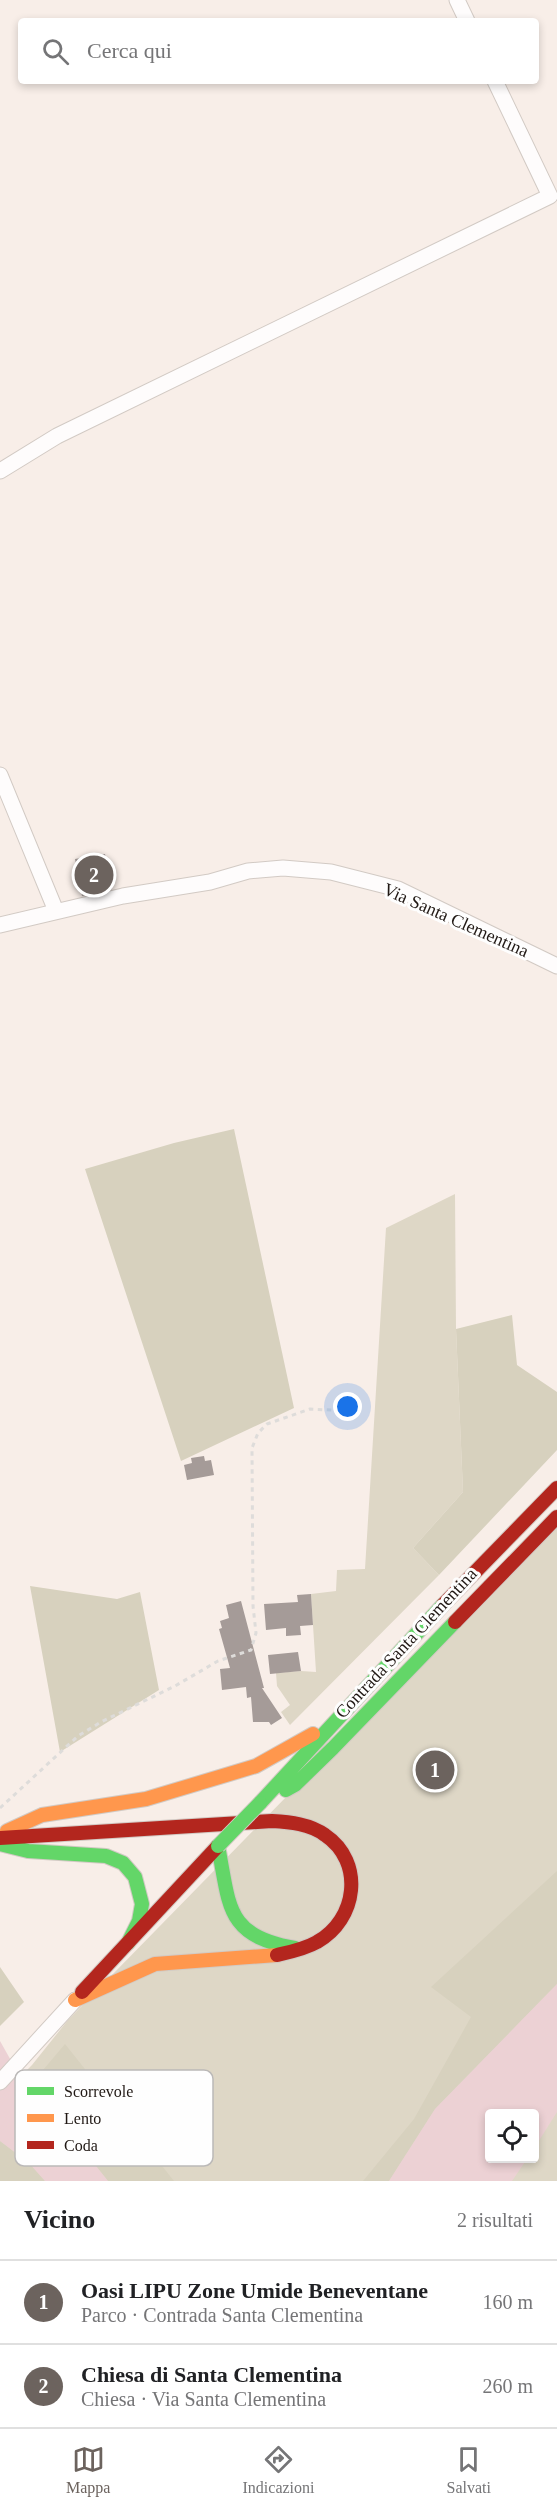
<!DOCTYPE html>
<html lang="it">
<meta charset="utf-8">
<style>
body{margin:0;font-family:"Times New Roman",serif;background:#f2f2f2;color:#202124}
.controls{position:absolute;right:18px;bottom:18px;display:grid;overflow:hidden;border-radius:6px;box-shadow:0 3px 9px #0003}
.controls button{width:54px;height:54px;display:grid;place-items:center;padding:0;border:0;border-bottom:2px solid #e0e0e0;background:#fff;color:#202124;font:30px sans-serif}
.you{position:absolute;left:348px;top:1407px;width:21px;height:21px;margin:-15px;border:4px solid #fff;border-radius:50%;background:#1a73e8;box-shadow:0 0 0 9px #1a73e833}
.badge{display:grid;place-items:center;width:39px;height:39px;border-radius:50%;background:#6c635e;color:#fff;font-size:20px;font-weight:700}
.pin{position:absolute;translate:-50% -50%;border:3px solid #fff;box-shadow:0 2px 6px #0006}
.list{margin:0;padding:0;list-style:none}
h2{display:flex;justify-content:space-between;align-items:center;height:78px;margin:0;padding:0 24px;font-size:26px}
h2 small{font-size:20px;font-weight:400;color:#757577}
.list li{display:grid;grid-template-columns:39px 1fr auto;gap:18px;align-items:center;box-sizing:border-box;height:84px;padding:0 24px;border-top:2px solid #e0e0e0}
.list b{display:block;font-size:22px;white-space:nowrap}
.list p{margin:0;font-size:20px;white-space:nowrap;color:#757577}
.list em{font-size:20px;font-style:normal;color:#757577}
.icon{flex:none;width:33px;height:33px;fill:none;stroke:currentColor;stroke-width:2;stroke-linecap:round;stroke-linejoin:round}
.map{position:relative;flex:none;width:557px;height:2181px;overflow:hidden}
.search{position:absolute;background:#fff;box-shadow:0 3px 9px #0003;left:18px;right:18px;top:18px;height:66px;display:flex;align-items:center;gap:15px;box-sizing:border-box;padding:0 21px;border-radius:6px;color:#757577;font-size:22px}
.sheet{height:246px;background:#fff}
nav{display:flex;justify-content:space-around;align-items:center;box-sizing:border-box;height:84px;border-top:2px solid #e0e0e0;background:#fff;font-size:16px;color:#757577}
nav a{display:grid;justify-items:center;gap:3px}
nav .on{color:#6c635e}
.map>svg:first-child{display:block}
.green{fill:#ded7c6;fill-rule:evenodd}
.forest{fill:#d7d1be}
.water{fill:#ecd1d4}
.building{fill:#a59b98}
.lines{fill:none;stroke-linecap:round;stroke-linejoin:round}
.street-casing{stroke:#d2cac4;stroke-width:17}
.fast-casing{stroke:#d2cac4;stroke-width:16}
.slow-casing{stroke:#d2cac4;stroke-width:16}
.jam-casing{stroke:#d2cac4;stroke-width:16}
.path{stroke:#dedcda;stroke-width:3;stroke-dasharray:4.5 4.5;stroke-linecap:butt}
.street{stroke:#fefcfc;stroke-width:15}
.fast{stroke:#63d668;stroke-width:14}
.slow{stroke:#ff974d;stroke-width:14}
.jam{stroke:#b3261e;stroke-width:14}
.fast-bridge-casing{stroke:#d2cac4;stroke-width:16;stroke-linecap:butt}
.fast-bridge{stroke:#63d668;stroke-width:14}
.labels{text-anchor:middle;stroke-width:6;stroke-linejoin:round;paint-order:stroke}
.street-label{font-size:18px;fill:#201814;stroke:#fefefe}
.key{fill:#fefefe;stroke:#bbb9b8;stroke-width:1.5}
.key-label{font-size:16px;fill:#201814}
</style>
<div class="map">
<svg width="557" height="2181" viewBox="0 0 557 2181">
<rect width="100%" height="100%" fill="#f8eee8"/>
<path class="green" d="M455,1194L456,1329L463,1492L413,1548L439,1575L290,1725L281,1712L290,1705L277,1686L276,1673L301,1671L316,1672L311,1594L336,1591L337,1570L365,1569L386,1228Z
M557,1520V2181H0V2097L32,2065L68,2020ZM490,2114H534V2158H490Z"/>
<path class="forest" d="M234,1129L294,1408L181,1461L85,1169L174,1143Z
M512,1315L517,1365L557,1392V1450L439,1575L413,1548L463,1492L456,1329Z
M30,1586L117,1599L140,1592L159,1690L60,1752Z
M557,1871V1984L435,2109L389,2181H363L414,2119L471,2017L431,1987Z
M0,1967L24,2002L0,2026Z
M65,2044L174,2181H108L68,2131L27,2089Z
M0,2141L29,2163L45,2181H0Z"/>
<path class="water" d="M557,1984V2112L535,2147L534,2114H490V2158L527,2159L512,2181H389L435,2109Z
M0,2041L27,2089L68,2131L108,2181H45L29,2163L0,2141Z"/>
<path class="building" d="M105,854L112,889L82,896L75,859Z
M204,1456L205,1461L211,1460L214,1475L187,1480L184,1465L192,1463L191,1458Z
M311,1594L313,1625L300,1626L301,1635L286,1636V1628L266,1630L264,1604L298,1602L297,1595Z
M241,1601L264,1688H262L282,1718L271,1725L269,1722H253L251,1697L247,1698L246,1687L222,1690L220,1669L230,1668L219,1629L222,1628L220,1621L229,1618L226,1605Z
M298,1652L301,1671L270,1674L268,1655Z"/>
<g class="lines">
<g class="street-casing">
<path id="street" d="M457,0L467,21
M0,471L57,436L550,196L495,81
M0,775L56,911
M0,925L123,896L210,882L248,871L283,868L331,872L398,889L557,966
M0,2082L75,2000"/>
</g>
<g class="fast-casing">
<path id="fast" d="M286,1790L295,1785L333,1748L455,1622
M260,1803L443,1605
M0,1844L28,1851L106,1856L123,1863L135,1877L142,1904L139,1921L128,1943
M218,1846C230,1906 225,1936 295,1948"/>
</g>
<g class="slow-casing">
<path id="slow" d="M7,1831L42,1815L146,1799L256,1766L313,1734
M75,2000L155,1964L277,1955"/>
</g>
<g class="jam-casing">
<path id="jam" d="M443,1605L557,1488
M455,1622L557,1517
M0,1838L272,1821C290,1822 310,1824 325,1835C365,1862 357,1920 317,1942C305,1949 290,1952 277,1955
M82,1992L218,1846"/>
</g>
<path class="path" d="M0,1808L78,1736L101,1722L175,1686L218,1661L251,1650L256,1633L253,1606L252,1448L258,1433L267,1424L310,1409L349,1411"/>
<use href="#street" class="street"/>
<use href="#fast" class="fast"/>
<use href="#slow" class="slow"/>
<use href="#jam" class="jam"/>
<g class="fast-bridge-casing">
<path id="fast-bridge" d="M218,1846L260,1803"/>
</g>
<use href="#fast-bridge" class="fast-bridge"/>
</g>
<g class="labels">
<g class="street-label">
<text transform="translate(456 920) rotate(24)" y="6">Via Santa Clementina</text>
<text transform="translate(406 1643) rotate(-47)" y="6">Contrada Santa Clementina</text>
</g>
</g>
<rect x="15" y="2070" width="198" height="96" rx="9" class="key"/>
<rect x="27" y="2087" width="27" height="8" fill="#63d668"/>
<rect x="27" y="2114" width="27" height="8" fill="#ff974d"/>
<rect x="27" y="2141" width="27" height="8" fill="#b3261e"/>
<g class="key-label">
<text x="64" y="2097">Scorrevole</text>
<text x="64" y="2124">Lento</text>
<text x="64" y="2151">Coda</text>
</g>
</svg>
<div class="controls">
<button><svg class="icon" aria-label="locate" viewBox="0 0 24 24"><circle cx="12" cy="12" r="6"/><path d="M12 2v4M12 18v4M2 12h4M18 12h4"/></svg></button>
</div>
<div class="you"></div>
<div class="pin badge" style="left:435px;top:1770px">1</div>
<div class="pin badge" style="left:94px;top:875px">2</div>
<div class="search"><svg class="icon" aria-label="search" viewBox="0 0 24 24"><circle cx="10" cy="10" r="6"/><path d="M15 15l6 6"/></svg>Cerca qui</div>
</div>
<section class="sheet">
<h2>Vicino<small>2 risultati</small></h2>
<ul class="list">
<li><span class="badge">1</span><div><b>Oasi LIPU Zone Umide Beneventane</b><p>Parco · Contrada Santa Clementina</p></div><em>160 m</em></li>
<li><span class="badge">2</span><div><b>Chiesa di Santa Clementina</b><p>Chiesa · Via Santa Clementina</p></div><em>260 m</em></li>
</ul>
</section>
<nav>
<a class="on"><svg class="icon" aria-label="map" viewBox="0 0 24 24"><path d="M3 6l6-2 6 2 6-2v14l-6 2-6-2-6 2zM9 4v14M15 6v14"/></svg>Mappa</a>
<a><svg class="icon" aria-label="directions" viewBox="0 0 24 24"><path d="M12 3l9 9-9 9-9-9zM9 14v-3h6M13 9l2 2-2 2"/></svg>Indicazioni</a>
<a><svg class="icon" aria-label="saved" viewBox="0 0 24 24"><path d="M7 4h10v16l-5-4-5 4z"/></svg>Salvati</a>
</nav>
